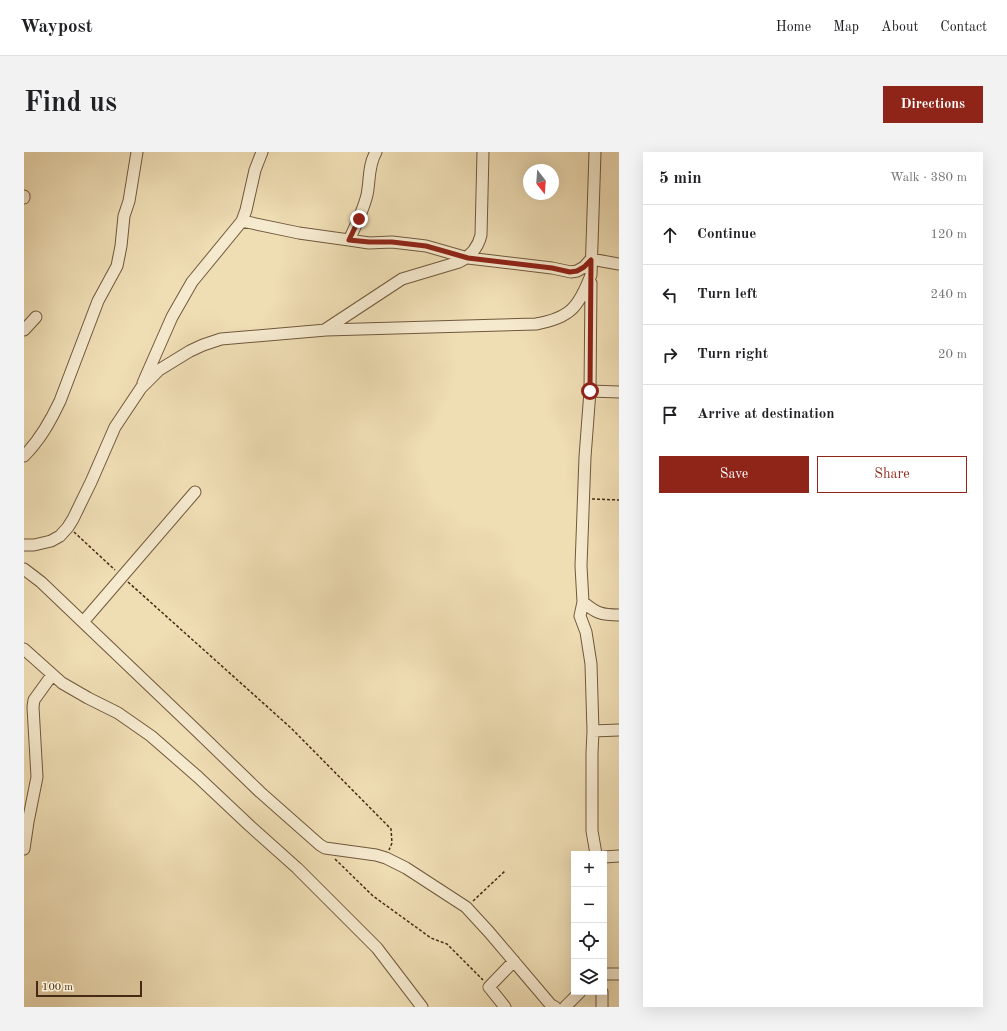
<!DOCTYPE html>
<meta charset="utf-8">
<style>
body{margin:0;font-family:"Old Standard TT",serif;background:#f2f2f2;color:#202124}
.controls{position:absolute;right:12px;bottom:12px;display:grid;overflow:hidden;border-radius:0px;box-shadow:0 4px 16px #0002}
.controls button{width:36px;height:36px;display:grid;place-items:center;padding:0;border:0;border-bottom:1px solid #e0e0e0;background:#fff;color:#202124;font:20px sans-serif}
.compass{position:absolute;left:499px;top:12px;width:36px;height:36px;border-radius:50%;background:#fff;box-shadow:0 4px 16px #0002;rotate:163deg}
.scale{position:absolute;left:12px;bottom:10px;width:106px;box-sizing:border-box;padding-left:4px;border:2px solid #462b14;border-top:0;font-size:11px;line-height:14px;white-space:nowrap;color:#462b14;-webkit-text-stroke:3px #f5e9ce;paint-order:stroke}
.stop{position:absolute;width:12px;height:12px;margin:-9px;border:3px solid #8f2418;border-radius:50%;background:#fff}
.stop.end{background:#8f2418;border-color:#fff;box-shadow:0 1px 4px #0008}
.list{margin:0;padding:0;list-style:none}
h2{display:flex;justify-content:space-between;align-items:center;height:52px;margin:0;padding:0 16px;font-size:17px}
h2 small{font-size:13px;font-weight:400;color:#757577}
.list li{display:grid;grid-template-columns:26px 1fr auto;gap:12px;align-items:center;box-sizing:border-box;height:60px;padding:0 16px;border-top:1px solid #e0e0e0}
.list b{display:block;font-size:15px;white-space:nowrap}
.list em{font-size:13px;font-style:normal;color:#757577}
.actions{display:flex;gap:8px;padding:12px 16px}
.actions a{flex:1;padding:9px 0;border:1px solid #8f2418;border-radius:0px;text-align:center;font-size:14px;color:#8f2418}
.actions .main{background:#8f2418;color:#fff}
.icon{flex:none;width:22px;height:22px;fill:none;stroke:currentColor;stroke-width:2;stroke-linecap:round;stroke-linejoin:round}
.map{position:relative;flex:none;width:595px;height:855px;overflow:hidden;border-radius:0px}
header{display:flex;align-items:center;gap:24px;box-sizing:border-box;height:56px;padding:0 20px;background:#fff;border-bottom:1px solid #e0e0e0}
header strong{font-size:19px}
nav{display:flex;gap:22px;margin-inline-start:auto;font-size:14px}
.intro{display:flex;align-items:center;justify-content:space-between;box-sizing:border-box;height:96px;padding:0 24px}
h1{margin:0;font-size:28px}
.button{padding:10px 18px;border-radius:0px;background:#8f2418;color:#fff;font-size:14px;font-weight:700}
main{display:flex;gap:24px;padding:0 24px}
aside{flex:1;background:#fff;border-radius:0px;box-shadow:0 4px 16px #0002}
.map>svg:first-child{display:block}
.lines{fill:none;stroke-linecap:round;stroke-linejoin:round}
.minor-casing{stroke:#70583c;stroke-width:13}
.path{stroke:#462b14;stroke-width:1.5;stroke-dasharray:3 2;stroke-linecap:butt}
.minor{stroke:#f5e9ce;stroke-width:11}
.route{stroke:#8f2418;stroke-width:5}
</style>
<header>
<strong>Waypost</strong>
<nav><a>Home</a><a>Map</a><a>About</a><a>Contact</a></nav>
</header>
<div class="intro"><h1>Find us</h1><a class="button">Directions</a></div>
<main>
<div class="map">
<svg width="595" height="855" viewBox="0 0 595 855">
<rect width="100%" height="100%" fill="#efddb4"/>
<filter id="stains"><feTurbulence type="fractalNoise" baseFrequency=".005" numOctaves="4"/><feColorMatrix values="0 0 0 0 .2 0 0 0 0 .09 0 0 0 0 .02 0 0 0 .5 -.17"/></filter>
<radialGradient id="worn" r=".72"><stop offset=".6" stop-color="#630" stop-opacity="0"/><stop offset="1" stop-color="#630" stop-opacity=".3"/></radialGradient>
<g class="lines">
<g class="minor-casing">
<path id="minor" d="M0,44V46
M218,69L275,81L325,88L345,91L368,90L402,94L444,106L528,116L547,120L553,119L560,115L567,107L595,112
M325,88C332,73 339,59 343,43C346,29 344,13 352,0
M302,177L378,127L435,110C447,104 454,96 457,83L459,0
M0,178L12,165
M119,231L148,165L168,130L218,69L222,58L231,18L238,0
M566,239L567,131
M0,304C16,288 26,270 36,249L74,149L93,114L97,94L100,64L105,49L113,0
M0,393H10L27,389L36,384L44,375L49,367L67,330L91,275L117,236L135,218L166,199L179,193L197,187L302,178L512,172C547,166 555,154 567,123L571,0
M0,417L17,430L172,578L236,640L296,693L301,696L352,703L362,706L382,716L442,755L465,780L527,853L531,855
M559,450C572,461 577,463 595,463
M59,470L171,340
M0,497L38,531L64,546L94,561L127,584L174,625L226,674L273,716L353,796L398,855
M569,579L595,578
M0,697L4,670L13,625L9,555L10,548L28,523
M572,702L568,679V601L569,579L567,512L562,480L556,464L559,450L557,414L561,305L566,239L595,240
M580,705L595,704
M580,822H595
M481,855L465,835L490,809
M541,855L556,840
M578,855V840"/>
</g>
<path class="path" d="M568,347L595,348
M50,380L91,418
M104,430L267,576L367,677L368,691L365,698
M311,707L349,744L407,786L423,792L459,828
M449,749L481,719"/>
<use href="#minor" class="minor"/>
</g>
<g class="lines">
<path class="route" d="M335,67L325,88L345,90H368L402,94L444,106L528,116L546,120L553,119L560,115L567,108L566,239"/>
</g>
<rect width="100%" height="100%" filter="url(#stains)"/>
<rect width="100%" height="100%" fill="url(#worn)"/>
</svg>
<div class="controls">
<button>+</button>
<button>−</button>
<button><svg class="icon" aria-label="locate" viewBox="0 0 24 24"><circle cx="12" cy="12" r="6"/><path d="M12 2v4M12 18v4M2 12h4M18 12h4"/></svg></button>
<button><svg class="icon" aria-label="layers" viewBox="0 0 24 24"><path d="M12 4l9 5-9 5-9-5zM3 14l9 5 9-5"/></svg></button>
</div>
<svg class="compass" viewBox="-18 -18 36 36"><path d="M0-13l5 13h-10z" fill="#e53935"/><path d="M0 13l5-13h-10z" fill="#757577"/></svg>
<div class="scale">100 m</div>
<div class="stop" style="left:566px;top:239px"></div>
<div class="stop end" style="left:335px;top:67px"></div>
</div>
<aside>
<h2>5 min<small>Walk · 380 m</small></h2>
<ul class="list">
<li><svg class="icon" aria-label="ahead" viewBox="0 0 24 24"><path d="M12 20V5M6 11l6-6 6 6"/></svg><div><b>Continue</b></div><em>120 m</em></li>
<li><svg class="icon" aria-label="left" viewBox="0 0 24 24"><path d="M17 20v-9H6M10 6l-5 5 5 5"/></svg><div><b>Turn left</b></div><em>240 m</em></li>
<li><svg class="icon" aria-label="right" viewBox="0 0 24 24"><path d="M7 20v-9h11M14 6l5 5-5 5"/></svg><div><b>Turn right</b></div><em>20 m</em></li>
<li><svg class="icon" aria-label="arrive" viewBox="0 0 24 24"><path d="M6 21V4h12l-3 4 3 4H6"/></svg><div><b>Arrive at destination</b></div></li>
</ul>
<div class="actions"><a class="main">Save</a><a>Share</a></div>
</aside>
</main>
